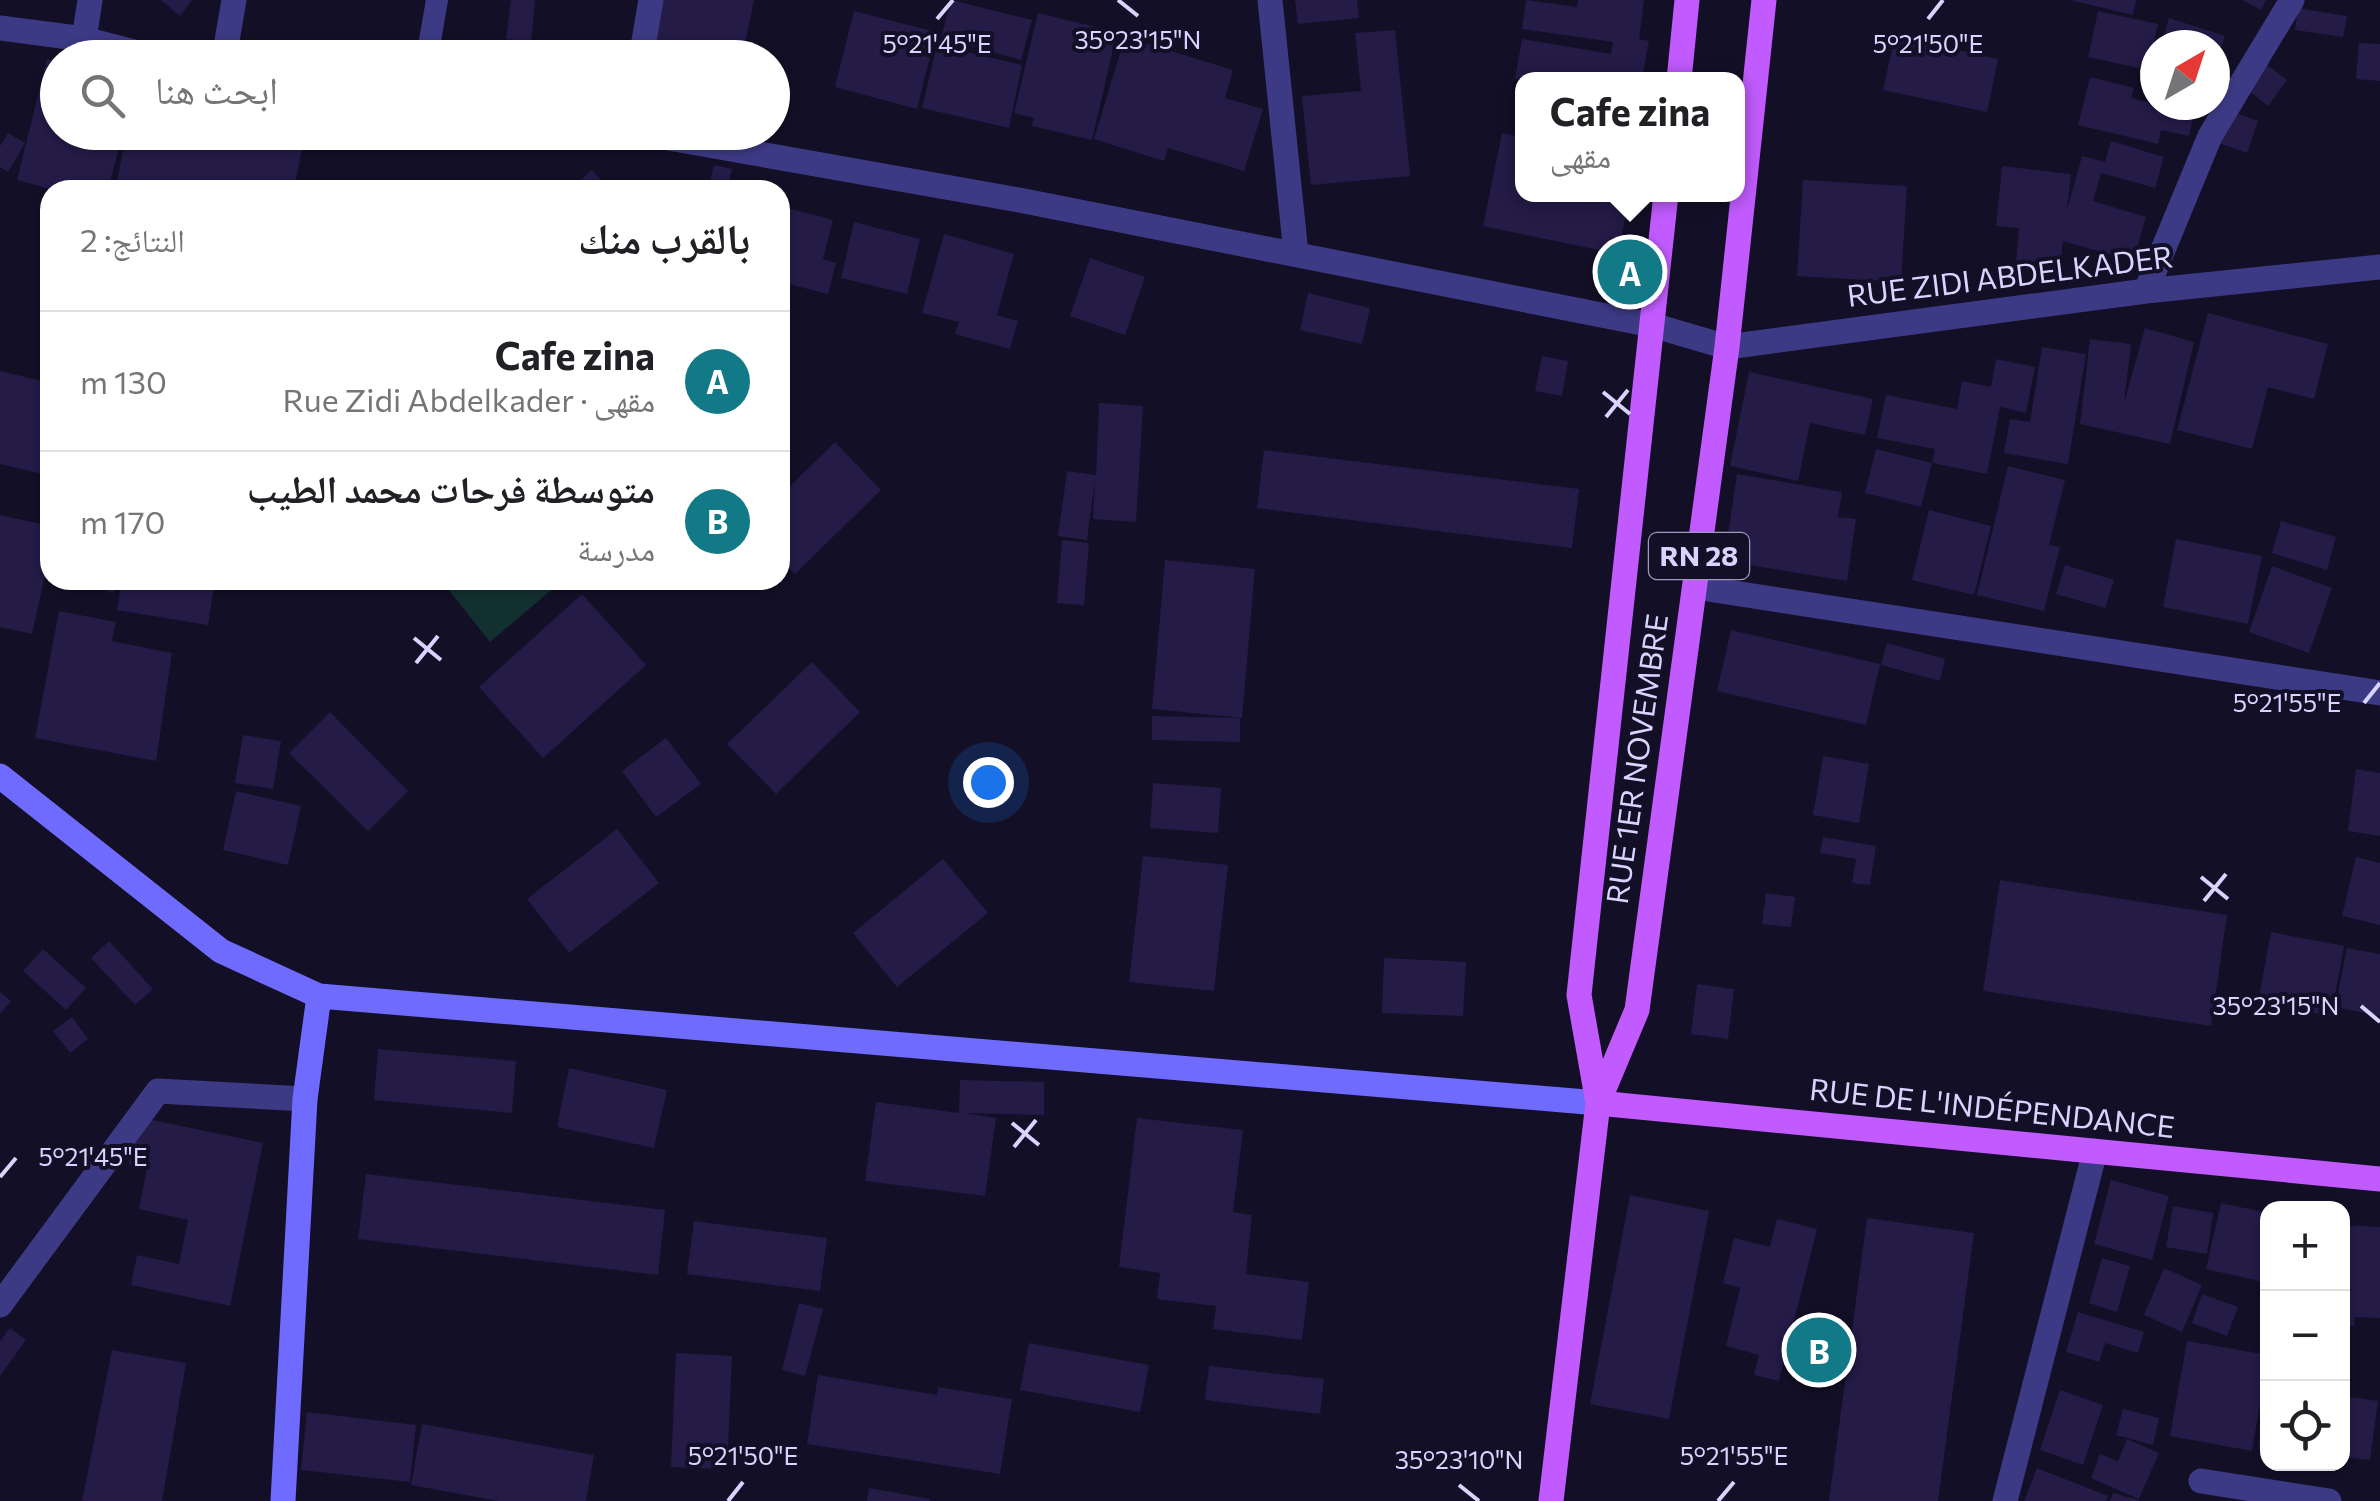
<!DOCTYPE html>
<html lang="ar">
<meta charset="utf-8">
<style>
body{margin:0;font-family:Commissioner,"Noto Naskh Arabic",sans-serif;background:#f6f6f6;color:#202124;direction:rtl}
.controls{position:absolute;right:30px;bottom:30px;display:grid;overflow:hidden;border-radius:20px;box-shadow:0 2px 8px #0004}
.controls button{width:90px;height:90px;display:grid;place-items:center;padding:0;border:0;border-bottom:2px solid #e0e0e0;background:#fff;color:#202124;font:50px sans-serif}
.compass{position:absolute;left:2140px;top:30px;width:90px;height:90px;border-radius:50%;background:#fff;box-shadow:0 2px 8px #0004;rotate:39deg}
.you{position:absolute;left:988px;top:782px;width:35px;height:35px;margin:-25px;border:8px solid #fff;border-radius:50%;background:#1a73e8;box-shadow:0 0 0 15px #1a73e833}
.badge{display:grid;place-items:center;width:65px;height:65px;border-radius:50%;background:#127987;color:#fff;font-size:32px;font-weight:700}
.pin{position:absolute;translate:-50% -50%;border:5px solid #fff;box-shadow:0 2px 10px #0006}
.popup{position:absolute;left:1515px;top:72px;width:230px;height:130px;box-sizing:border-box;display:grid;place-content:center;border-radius:20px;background:#fff;filter:drop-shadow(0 2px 8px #0005);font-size:32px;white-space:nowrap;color:#757577}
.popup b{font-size:38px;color:#202124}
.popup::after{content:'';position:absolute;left:50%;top:100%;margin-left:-20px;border:20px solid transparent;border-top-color:#fff}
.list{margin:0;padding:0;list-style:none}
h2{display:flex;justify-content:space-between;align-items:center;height:130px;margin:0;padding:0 40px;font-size:42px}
h2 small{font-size:32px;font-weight:400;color:#757577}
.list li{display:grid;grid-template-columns:65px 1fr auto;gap:30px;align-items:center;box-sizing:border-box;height:140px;padding:0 40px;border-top:2px solid #e0e0e0}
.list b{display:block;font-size:38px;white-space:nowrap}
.list p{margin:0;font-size:32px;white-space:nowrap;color:#757577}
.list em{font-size:32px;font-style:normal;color:#757577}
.icon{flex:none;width:55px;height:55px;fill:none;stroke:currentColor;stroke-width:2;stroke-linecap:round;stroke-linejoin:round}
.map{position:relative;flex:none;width:2380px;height:1501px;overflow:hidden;direction:ltr}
.search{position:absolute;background:#fff;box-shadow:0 2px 8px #0004;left:40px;top:40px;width:750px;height:110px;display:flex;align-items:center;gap:25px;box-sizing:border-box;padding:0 35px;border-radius:55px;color:#757577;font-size:38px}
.panel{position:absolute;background:#fff;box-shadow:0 2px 8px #0004;left:40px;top:180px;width:750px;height:410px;border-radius:30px;direction:rtl}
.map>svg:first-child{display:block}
.green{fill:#12302f}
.building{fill:#241b47}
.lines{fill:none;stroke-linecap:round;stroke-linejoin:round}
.service{stroke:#3d3a85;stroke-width:22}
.minor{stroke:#3d3a85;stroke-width:25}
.tertiary{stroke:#3d3a85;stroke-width:25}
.secondary{stroke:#6f6bff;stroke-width:25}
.primary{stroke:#c25bff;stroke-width:25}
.ticks{fill:none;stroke:#d9d4ff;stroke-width:4}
.labels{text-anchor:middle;stroke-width:8;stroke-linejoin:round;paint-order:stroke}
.shield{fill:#130f26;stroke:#9e99be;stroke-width:2.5}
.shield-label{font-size:28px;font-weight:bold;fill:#d9d4ff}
.street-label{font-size:30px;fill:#d9d4ff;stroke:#130f26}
.ticks-label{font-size:25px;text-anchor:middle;fill:#d9d4ff;stroke:#130f26;stroke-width:8;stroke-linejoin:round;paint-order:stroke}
</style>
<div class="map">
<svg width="2380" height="1501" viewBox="0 0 2380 1501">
<rect width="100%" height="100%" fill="#130f26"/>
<path class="green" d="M441,580H563L490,642Z"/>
<path class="building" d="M161,0H192L180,16Z
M511,0H535L531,42L506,39Z
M658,0H754L742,58H647Z
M951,0L1032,20L1021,60L941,38Z
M1295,0H1357L1359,18L1298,24Z
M1526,0L1577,7L1578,0H1644L1639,39L1649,41L1642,79H1515L1522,39L1611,54L1613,42L1522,29Z
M2070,0H2136L2133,15Z
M2242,0H2266L2261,10Z
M2298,8L2347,16L2343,37L2295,30Z
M854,11L936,32L917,109L835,87Z
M2098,11L2158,24L2148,70L2088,57Z
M1038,13L1117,32L1092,140L1032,126L1034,118L1014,113Z
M2169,18L2225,36L2216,63L2215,45H2161Z
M1395,30L1410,176L1311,185L1302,96L1361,91L1355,33Z
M1895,36L1998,59L1987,112L1883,90Z
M1125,37L1233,70L1225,98L1263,109L1244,171L1168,148L1164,161L1094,139Z
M2359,43L2380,44V81L2356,79Z
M937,45L1022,65L1009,128L922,108Z
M47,59L58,62V132H123L108,190H54L17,180Z
M2267,65L2287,80L2268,106L2248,90Z
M2090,77L2134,88L2131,98L2194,114L2189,136L2161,130L2158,144L2078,125Z
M2230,111L2258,121L2247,153L2219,143Z
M127,132H278L304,138L294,190H115Z
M8,133L25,143L8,172L0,167V146Z
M1502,133L1522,137V194H1630L1618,254L1483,226Z
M2111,141L2164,157L2155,188L2101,173L2093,201L2146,217L2133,261L2063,241L2060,267L2016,263L2019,228L1996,226L2002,166L2071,174L2067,210L2082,156L2105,162Z
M714,165L732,169L727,190H708Z
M592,170L610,190H570Z
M1803,180L1907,186L1901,282L1797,276Z
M670,181L694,189V190H667Z
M780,206L833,220L823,259L836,263L828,294L780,282Z
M854,222L920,239L907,294L841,278Z
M944,234L1014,254L997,315L1018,321L1010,349L955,334L959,322L922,313Z
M1090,258L1145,277L1125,335L1070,316Z
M1308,293L1370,308L1362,344L1300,330Z
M2208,313L2328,344L2314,399L2268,387L2252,449L2177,430Z
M2145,328L2194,342L2170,444L2080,424L2090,339L2131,344L2124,403Z
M2042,347L2086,354L2068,464L2004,453L2010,419L2030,422Z
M1542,356L1568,361L1562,396L1535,391Z
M1996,359L2035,367L2026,413L2000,407L1987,474L1932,463L1935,449L1877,438L1886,395L1957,409L1962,381L1991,387Z
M0,371L50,383V442L43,474L0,464Z
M1749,372L1873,399L1865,435L1810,423L1798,481L1730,466Z
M1099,403L1143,406L1136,522L1093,519L1095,479L1087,540L1058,536L1067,471L1096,475Z
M835,442L881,490L795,574L780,560V496Z
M1876,449L1932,463L1921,507L1865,493Z
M1264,450L1579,489L1572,548L1257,508Z
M2008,466L2065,480L2049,545L2060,547L2044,611L1977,595Z
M1737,474L1842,492L1838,517L1856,519L1847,581L1724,561Z
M1929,510L1991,526L1974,595L1912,580Z
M0,515L50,526V552L32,634L0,627Z
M2281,521L2336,537L2327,570L2272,553Z
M2176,539L2262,556L2248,624L2163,607Z
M1062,540L1089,543L1084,605L1057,603Z
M1165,560L1255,569L1242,718L1152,709Z
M2065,565L2114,580L2105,608L2056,594Z
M2272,566L2332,588L2309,653L2249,632Z
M72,580H117L114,593Z
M122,580H215L208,625L117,610Z
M582,594L646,665L543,758L479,687Z
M59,611L116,622L112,641L172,653L156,761L35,738Z
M1731,630L1880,664L1866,725L1717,691Z
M1887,643L1945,659L1940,681L1881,665Z
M812,662L860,712L776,794L727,744Z
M330,712L408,791L368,831L289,753Z
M1152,716L1240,718V742L1152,740Z
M243,735L281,741L273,789L235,783Z
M666,738L701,784L656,817L622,771Z
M1823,756L1869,764L1859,823L1813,815Z
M2356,769L2380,773V836L2348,831Z
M1153,783L1221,788L1218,833L1150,828Z
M236,791L301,806L288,865L223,850Z
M617,829L659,883L569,953L527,899Z
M1823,837L1876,846L1870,885L1852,883L1856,859L1820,853Z
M1143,856L1228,865L1214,991L1129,982Z
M2356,857L2380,863V925L2342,916Z
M943,859L988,913L897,987L853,933Z
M2000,880L2227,915L2211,1026L1983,991Z
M1766,893L1795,897L1791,927L1762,924Z
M2271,932L2344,946L2331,1016L2258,1002Z
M109,941L153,989L135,1005L91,958Z
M2347,948L2380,954V1016L2335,1007Z
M43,949L86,988L66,1010L23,971Z
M1384,958L1466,962L1463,1016L1382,1013Z
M1697,984L1734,989L1728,1039L1691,1034Z
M0,992L11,1001L0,1014Z
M72,1017L88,1039L70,1053L53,1031Z
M378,1049L516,1061L512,1113L374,1100Z
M569,1068L667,1090L654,1148L557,1127Z
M960,1080L1044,1082V1115L965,1113L996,1118L985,1196L865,1181L876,1102L959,1113Z
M138,1117L263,1143L230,1306L131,1285L137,1255L179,1264L188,1220L139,1209L147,1168L129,1164Z
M1137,1118L1243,1130L1233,1212L1252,1215L1246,1274L1309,1282L1302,1340L1213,1329L1216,1306L1157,1299L1160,1273L1119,1267Z
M366,1174L665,1210L658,1275L358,1239Z
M2111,1180L2169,1196L2152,1260L2094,1244Z
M1630,1195L1709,1211L1669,1419L1590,1404Z
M2221,1203L2268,1213V1283L2206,1269Z
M2173,1206L2213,1213L2207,1254L2166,1247Z
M1867,1218L1974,1233L1938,1501H1829Z
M1777,1219L1817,1229L1779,1381L1754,1375L1759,1355L1726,1346L1740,1288L1723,1283L1734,1238L1770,1247Z
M694,1221L827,1238L820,1291L687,1274Z
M2342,1225L2380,1227V1318L2355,1317L2354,1326H2342Z
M2102,1258L2130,1266L2117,1312L2089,1303Z
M2164,1268L2202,1285L2182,1332L2144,1315Z
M2202,1294L2238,1307L2227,1336L2192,1323Z
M799,1303L823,1309L805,1376L782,1370Z
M2078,1312L2144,1332L2138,1353L2105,1343L2099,1362L2066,1352Z
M10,1328L26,1340L0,1376V1341Z
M2187,1341L2268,1355L2252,1451L2170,1436Z
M1029,1343L1149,1365L1140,1412L1020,1390Z
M112,1350L186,1363L162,1501H82Z
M676,1353L732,1356L727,1469L671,1467Z
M1209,1366L1324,1379L1320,1414L1205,1400Z
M818,1375L937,1395L938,1387L1012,1399L1000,1474L807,1444Z
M2060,1390L2103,1405L2083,1465L2040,1450Z
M2265,1393H2268V1450L2258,1449Z
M2342,1396L2378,1401L2370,1460L2342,1457Z
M2123,1409L2159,1418L2153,1445L2116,1435Z
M307,1412L416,1425L410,1482L301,1470Z
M422,1424L594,1455L586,1501H498L411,1485Z
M2127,1439L2159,1453L2139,1499L2091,1478L2100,1454L2118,1461Z
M2037,1468L2108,1496L2106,1501H2024Z
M869,1488L930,1499V1501H867Z
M2113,1493L2139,1500V1501H2110Z"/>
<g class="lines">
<path class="service" d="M427,58L437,0"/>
<path class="minor" d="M1270,0L1296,254
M84,39L90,0
M224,58L234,0
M641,58L651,0
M2146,291L2210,136L2292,0
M1652,325L1727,347L2146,291L2380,267
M1695,587L2380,693
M0,1305L158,1091L305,1099
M2201,1481L2329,1501
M2005,1501L2095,1151"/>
<path class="tertiary" d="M0,28L84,39L158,58
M635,132L1019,200L1652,325"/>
<path class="secondary" d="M0,776L221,951L319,996L1598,1103
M283,1501L305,1099L319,996"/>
<path class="primary" d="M1679,80L1687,0
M1598,1103L1637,1010L1727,347L1764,0
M1598,1103L2380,1179
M1551,1501L1598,1103L1579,995L1666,194"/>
</g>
<path class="ticks" d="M1118,0L1138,16M937,19L953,0M1928,19L1943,0M1603,392L1630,414M1606,417L1628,390M414,638L441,660M416,663L438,636M2364,703L2380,683M2201,877L2228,899M2204,901L2226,874M2361,1006L2380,1022M1012,1123L1039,1145M1014,1147L1036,1120M0,1177L16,1158M1459,1485L1479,1501M728,1501L743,1482M1718,1501L1734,1482"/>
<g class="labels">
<rect class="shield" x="1649" y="533" width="100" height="46" rx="8"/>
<g class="shield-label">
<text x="1699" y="566">RN 28</text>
</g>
<g class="street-label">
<text transform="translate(2010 277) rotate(-7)" y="10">RUE ZIDI ABDELKADER</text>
<text transform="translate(1638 759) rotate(-82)" y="10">RUE 1ER NOVEMBRE</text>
<text transform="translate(1992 1109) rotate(6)" y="10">RUE DE L'INDÉPENDANCE</text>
</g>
</g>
<g class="ticks-label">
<text x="1138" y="49">35°23'15"N</text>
<text x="937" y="53">5°21'45"E</text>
<text x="1928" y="53">5°21'50"E</text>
<text x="2287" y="712">5°21'55"E</text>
<text x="2276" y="1015">35°23'15"N</text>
<text x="93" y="1166">5°21'45"E</text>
<text x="743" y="1465">5°21'50"E</text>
<text x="1734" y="1465">5°21'55"E</text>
<text x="1459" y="1469">35°23'10"N</text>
</g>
</svg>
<div class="controls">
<button>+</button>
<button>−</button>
<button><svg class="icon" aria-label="locate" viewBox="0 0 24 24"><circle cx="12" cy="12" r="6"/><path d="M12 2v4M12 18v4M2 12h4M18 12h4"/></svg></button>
</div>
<svg class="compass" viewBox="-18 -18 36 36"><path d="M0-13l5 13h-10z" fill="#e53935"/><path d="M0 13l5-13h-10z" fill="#757577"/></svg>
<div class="you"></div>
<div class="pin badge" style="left:1630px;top:272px">A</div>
<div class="popup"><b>Cafe zina</b>مقهى</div>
<div class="pin badge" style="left:1819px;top:1350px">B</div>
<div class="search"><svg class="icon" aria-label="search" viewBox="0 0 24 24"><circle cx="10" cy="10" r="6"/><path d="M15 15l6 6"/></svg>ابحث هنا</div>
<section class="panel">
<h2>بالقرب منك<small>النتائج: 2</small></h2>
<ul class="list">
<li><span class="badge">A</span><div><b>Cafe zina</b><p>مقهى · Rue Zidi Abdelkader</p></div><em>130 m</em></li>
<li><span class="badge">B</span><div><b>متوسطة فرحات محمد الطيب</b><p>مدرسة</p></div><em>170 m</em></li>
</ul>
</section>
</div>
